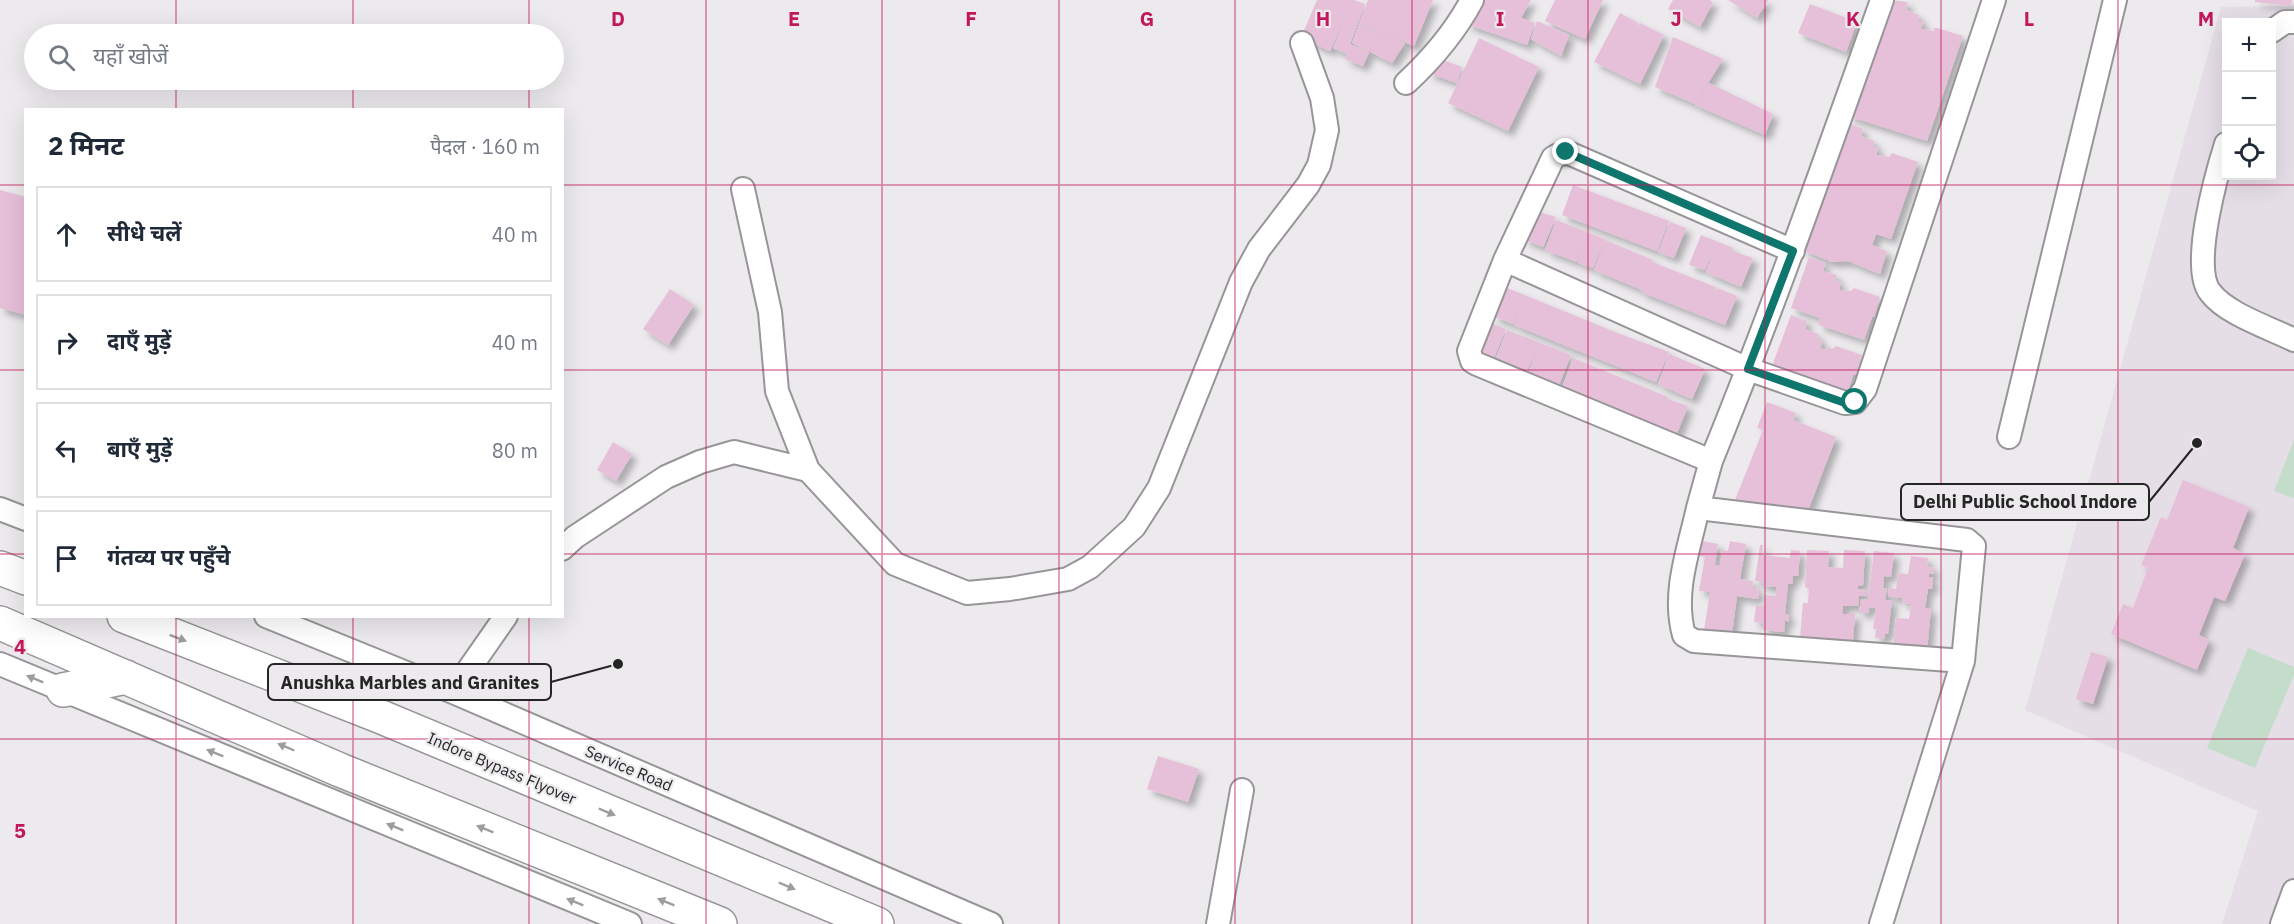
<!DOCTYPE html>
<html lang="hi">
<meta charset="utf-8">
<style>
body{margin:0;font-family:"IBM Plex Sans","Noto Sans Devanagari",sans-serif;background:#f6f6f7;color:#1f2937}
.controls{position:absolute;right:18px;top:18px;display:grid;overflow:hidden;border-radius:0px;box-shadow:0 6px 24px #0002}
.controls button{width:54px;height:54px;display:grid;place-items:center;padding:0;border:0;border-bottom:2px solid #e0e1e3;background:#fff;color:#1f2937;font:30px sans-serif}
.stop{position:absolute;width:18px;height:18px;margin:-14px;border:4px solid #0f766e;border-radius:50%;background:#fff}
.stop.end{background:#0f766e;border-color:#fff;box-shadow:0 2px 6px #0008}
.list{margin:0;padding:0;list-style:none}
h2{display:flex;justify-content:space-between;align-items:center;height:78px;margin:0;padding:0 24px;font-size:26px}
h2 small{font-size:20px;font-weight:400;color:#747a83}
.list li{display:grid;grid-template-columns:39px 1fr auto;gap:18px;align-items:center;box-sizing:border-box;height:96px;margin:0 12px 12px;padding:0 12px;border:2px solid #e0e1e3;border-radius:0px}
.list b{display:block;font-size:22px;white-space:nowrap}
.list em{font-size:20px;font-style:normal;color:#747a83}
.icon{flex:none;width:33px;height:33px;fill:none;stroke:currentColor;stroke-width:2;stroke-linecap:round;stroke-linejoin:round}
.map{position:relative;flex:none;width:2294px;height:924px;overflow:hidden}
.search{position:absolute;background:#fff;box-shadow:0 6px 24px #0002;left:24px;top:24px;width:540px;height:66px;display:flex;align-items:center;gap:15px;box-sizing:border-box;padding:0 21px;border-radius:33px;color:#747a83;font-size:22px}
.panel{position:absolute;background:#fff;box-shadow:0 6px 24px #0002;left:24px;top:108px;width:540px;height:510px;border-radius:0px}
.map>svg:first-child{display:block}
.built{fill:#e5dee7;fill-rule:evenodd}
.green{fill:#c4dcca}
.building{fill:#e6bfd8;filter:url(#shadow)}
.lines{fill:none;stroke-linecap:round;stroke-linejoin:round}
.minor-casing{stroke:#979598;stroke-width:26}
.highway-casing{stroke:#979598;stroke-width:36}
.minor{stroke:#fff;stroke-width:22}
.highway{stroke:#fff;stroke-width:33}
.oneway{fill:#9d9d9d}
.route{stroke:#0f766e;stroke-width:8}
.grid{fill:none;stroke:#c2185b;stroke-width:1.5;stroke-opacity:0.55}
.labels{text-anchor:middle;stroke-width:4.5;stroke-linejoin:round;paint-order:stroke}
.street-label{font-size:16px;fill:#262526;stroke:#eceaed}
.grid-label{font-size:20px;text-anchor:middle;font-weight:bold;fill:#c2185b;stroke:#eceaed;stroke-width:4.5;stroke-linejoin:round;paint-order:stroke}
.leader{fill:none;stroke:#262526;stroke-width:2}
.callout-dot{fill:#262526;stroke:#eceaed;stroke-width:2}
.callout{fill:#eceaed;stroke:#262526;stroke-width:2}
.callout-label{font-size:18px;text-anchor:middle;font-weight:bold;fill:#262526}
</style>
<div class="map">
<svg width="2294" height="924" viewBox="0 0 2294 924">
<defs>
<filter id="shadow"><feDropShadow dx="5.5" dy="5.5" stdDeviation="3" flood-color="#0004"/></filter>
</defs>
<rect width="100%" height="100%" fill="#eceaed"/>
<path class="built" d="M2294,6V924H2222L2258,811L2025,710L2221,7ZM2226,22H2272V176H2226Z"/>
<path class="green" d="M2294,440V498L2274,491Z
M2248,648L2294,667V675L2255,768L2207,748Z"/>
<path class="building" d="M1317,0H1354L1365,4L1350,44L1369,52L1363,66L1345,59L1347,54L1333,48L1348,10L1330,51L1301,38Z
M1368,0H1433L1414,46L1359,23Z
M1478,0H1531L1521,18L1535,23L1527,45L1466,24Z
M1555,0H1603L1585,39L1545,21Z
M1673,0H1709L1713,2L1700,27L1668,9Z
M1728,0H1768L1757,18Z
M1890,0L1908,2L1906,10L1919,15L1918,21H1924L1921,29L1934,31V28H1937L1963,36L1927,141L1848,116Z
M2255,0H2292L2291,6L2255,2Z
M1810,4L1857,22L1846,52L1798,33Z
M1620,13L1638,23L1635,30L1640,23L1664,35L1640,84L1594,62Z
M1537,21L1569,35L1561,56L1531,39Z
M1359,24L1405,43L1392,63L1352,43Z
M1673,37L1723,59L1695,104L1655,87Z
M1479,38L1539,67L1508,131L1448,103Z
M1434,57L1462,67L1457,83L1428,73Z
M1709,83L1773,114L1765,135L1695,105Z
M1846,122L1863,129L1861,136L1874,141L1873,147H1879L1876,155L1889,157L1892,153L1918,162L1891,239L1876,234L1872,245L1887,251L1880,274L1848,261L1832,262L1802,250Z
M1573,185L1669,221L1657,251L1562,215Z
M0,190L26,197V315L0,308Z
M1536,211L1556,217L1543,247L1523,239Z
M1556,220L1605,239L1593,268L1578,263L1583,248L1577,262L1545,250Z
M1670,222L1686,228L1674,258L1658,252Z
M1701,235L1733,248L1732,251L1753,258L1741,287L1706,272L1715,247L1705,270L1689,265Z
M1605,240L1653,260L1652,262L1716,287L1712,298L1717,288L1737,296L1725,325L1641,292L1642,290L1594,270Z
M1809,257L1825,263L1823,271L1837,275L1835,281L1841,282L1839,290L1851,291L1854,288L1880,297L1874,317H1872L1864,340L1819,325L1820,318L1791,308Z
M1505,287L1620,334L1669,352L1656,382L1514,325L1521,306L1513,324L1493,316Z
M670,289L694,305L668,345L643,329Z
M1791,315L1807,321L1805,329L1818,334L1817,339L1823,340L1820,348L1826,350L1827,347L1832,349L1836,346L1862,355L1856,375H1853L1846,398L1772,366Z
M1486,321L1506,329L1494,358L1474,350Z
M1507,330L1522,336L1518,345L1523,336L1571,355L1559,385L1528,373L1538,347L1526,373L1495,360Z
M1669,354L1705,369L1692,399L1658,384Z
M1573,358L1668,397L1660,418L1668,399L1688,406L1676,436L1578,395L1584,379L1578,394L1562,388Z
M1767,402L1796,413L1793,420L1836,437L1809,508L1735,500L1763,430L1757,428Z
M613,442L632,454L616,481L597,470Z
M2183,480L2249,507L2233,548L2245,554L2225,601L2214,597L2199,635L2209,640L2197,670L2111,634L2123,604L2133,608L2148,568L2141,565L2161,517L2167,520Z
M1702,541L1718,544L1715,565L1720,566L1722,550L1728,551L1730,541L1746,544L1740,579L1753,581L1752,588L1759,589L1758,599L1737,596L1731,641L1703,637L1710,592L1699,591L1705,557L1700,556Z
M1760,545H1763L1762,555L1790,558L1791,550L1800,551L1798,576H1793L1792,584L1788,583L1785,614L1789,615V622L1785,620L1784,632L1763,630L1764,623L1754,622L1756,606H1763L1765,595L1776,596L1777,587L1763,586V582L1755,581Z
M1807,550L1829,551L1828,567L1843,568L1844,550L1865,551L1863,585L1858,586V589L1866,590V596H1859L1858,606H1843V614H1855L1853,640L1800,638L1803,603H1808L1809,589L1805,587Z
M1874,551L1894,553L1891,577L1884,576L1883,588H1887L1885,600H1892L1888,634H1885L1884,639L1875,638L1876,629H1873L1876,608L1869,607L1868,613H1859L1861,599L1868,600Z
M1911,556L1928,558L1927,566L1934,568L1933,574H1929V577L1933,578L1932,589H1928L1925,608H1931L1927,651L1893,648L1896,618L1909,619L1911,604L1902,603L1903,598L1888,596L1889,588L1896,589L1898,573L1908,574Z
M2091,652L2108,657L2093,704L2076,699Z
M1158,756L1199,769L1188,802L1147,789Z"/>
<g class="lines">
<g class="minor-casing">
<path id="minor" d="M2272,31L2285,22H2294
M1406,83C1433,58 1455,32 1472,0
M2226,144C2217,173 2190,267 2210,292C2226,314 2270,328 2294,340
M743,189L770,312L777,391L808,470
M1793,251L1571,154C1564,152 1559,154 1553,158L1505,260L1469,351L1472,361L1477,364L1711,461L1698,508L1967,540L1974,546L1963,661L1881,924
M1505,260L1748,369L1845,403L1855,402L1865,389L1994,0
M2009,437L2115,0
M1711,461C1773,309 1827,155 1882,0
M1698,508C1689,549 1672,593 1684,635L1694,641L1963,661
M0,509L26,519
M562,549L575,537L666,477L700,462L734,452L808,470L895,564L967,593L1010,589L1068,579L1090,567L1134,527L1159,488L1241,282L1259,249L1308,185L1319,165L1327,130L1322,98L1302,43
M266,616L453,692L991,924
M0,664L630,924
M453,692L506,616
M1218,924L1242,790
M2282,924L2294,891"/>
</g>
<g class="highway-casing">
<path id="highway" d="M0,568L26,578
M124,616L379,716L877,924
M0,623L340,770L720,924
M63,690L126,677"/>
</g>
<use href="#minor" class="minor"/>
<use href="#highway" class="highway"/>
</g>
<defs><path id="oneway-solid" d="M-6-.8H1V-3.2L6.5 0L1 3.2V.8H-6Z" transform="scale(1.5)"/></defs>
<g class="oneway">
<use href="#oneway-solid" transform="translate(178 638) rotate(21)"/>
<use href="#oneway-solid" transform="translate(35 679) rotate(-158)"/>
<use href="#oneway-solid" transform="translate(286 747) rotate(-157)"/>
<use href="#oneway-solid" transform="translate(215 753) rotate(-158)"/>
<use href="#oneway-solid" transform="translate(607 812) rotate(23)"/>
<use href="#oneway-solid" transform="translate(395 827) rotate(-158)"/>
<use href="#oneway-solid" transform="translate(485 829) rotate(-158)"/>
<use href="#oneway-solid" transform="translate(787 886) rotate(23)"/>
<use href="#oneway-solid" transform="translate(575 902) rotate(-158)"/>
<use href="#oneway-solid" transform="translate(666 902) rotate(-158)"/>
</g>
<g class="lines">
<path class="route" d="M1566,152L1793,251L1748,369L1845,403L1855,402"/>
</g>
<path class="grid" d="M176,0V34M353,0V34M529,0V34M706,0V924M882,0V924M1059,0V924M1235,0V924M1412,0V924M1588,0V924M1765,0V924M1941,0V924M2118,0V924M176,80V110M353,80V110M529,80V110M0,185H26M562,185H2294M0,370H26M562,370H2294M0,554H26M562,554H2294M176,616V924M353,616V924M529,616V924M0,739H2294"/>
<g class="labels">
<g class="street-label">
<text transform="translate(502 768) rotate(23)" y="6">Indore Bypass Flyover</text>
<text transform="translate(629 768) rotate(23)" y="6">Service Road</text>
</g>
</g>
<g class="grid-label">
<text x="618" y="26">D</text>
<text x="794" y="26">E</text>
<text x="971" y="26">F</text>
<text x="1147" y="26">G</text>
<text x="1323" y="26">H</text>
<text x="1500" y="26">I</text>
<text x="1676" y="26">J</text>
<text x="1853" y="26">K</text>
<text x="2029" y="26">L</text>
<text x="2206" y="26">M</text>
<text x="20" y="654">4</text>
<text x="20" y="838">5</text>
</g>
<path class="leader" d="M2197 443L2149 502M618 664L551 682"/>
<g class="callout-dot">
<circle cx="2197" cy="443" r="6"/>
<circle cx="618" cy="664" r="6"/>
</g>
<g class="callout">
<rect x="1901" y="484" width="248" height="36" rx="6"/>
<rect x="268" y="664" width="283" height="36" rx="6"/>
</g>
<g class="callout-label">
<text x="2025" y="508">Delhi Public School Indore</text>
<text x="410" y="689">Anushka Marbles and Granites</text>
</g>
</svg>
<div class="controls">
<button>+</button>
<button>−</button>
<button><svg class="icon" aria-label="locate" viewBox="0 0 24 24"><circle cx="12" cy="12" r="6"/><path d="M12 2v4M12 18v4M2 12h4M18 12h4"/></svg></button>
</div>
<div class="stop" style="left:1855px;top:402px"></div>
<div class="stop end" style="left:1566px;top:152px"></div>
<div class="search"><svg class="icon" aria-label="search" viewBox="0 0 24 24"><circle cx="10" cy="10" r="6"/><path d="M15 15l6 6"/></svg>यहाँ खोजें</div>
<section class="panel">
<h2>2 मिनट<small>पैदल · 160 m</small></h2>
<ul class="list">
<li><svg class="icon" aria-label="ahead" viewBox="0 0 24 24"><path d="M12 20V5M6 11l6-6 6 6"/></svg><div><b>सीधे चलें</b></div><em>40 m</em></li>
<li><svg class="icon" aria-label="right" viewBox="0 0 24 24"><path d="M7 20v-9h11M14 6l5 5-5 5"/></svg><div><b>दाएँ मुड़ें</b></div><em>40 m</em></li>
<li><svg class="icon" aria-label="left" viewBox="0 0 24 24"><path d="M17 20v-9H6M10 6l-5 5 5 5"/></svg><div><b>बाएँ मुड़ें</b></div><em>80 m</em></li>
<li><svg class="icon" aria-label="arrive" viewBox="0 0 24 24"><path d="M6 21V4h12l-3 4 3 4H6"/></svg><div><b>गंतव्य पर पहुँचे</b></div></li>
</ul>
</section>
</div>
